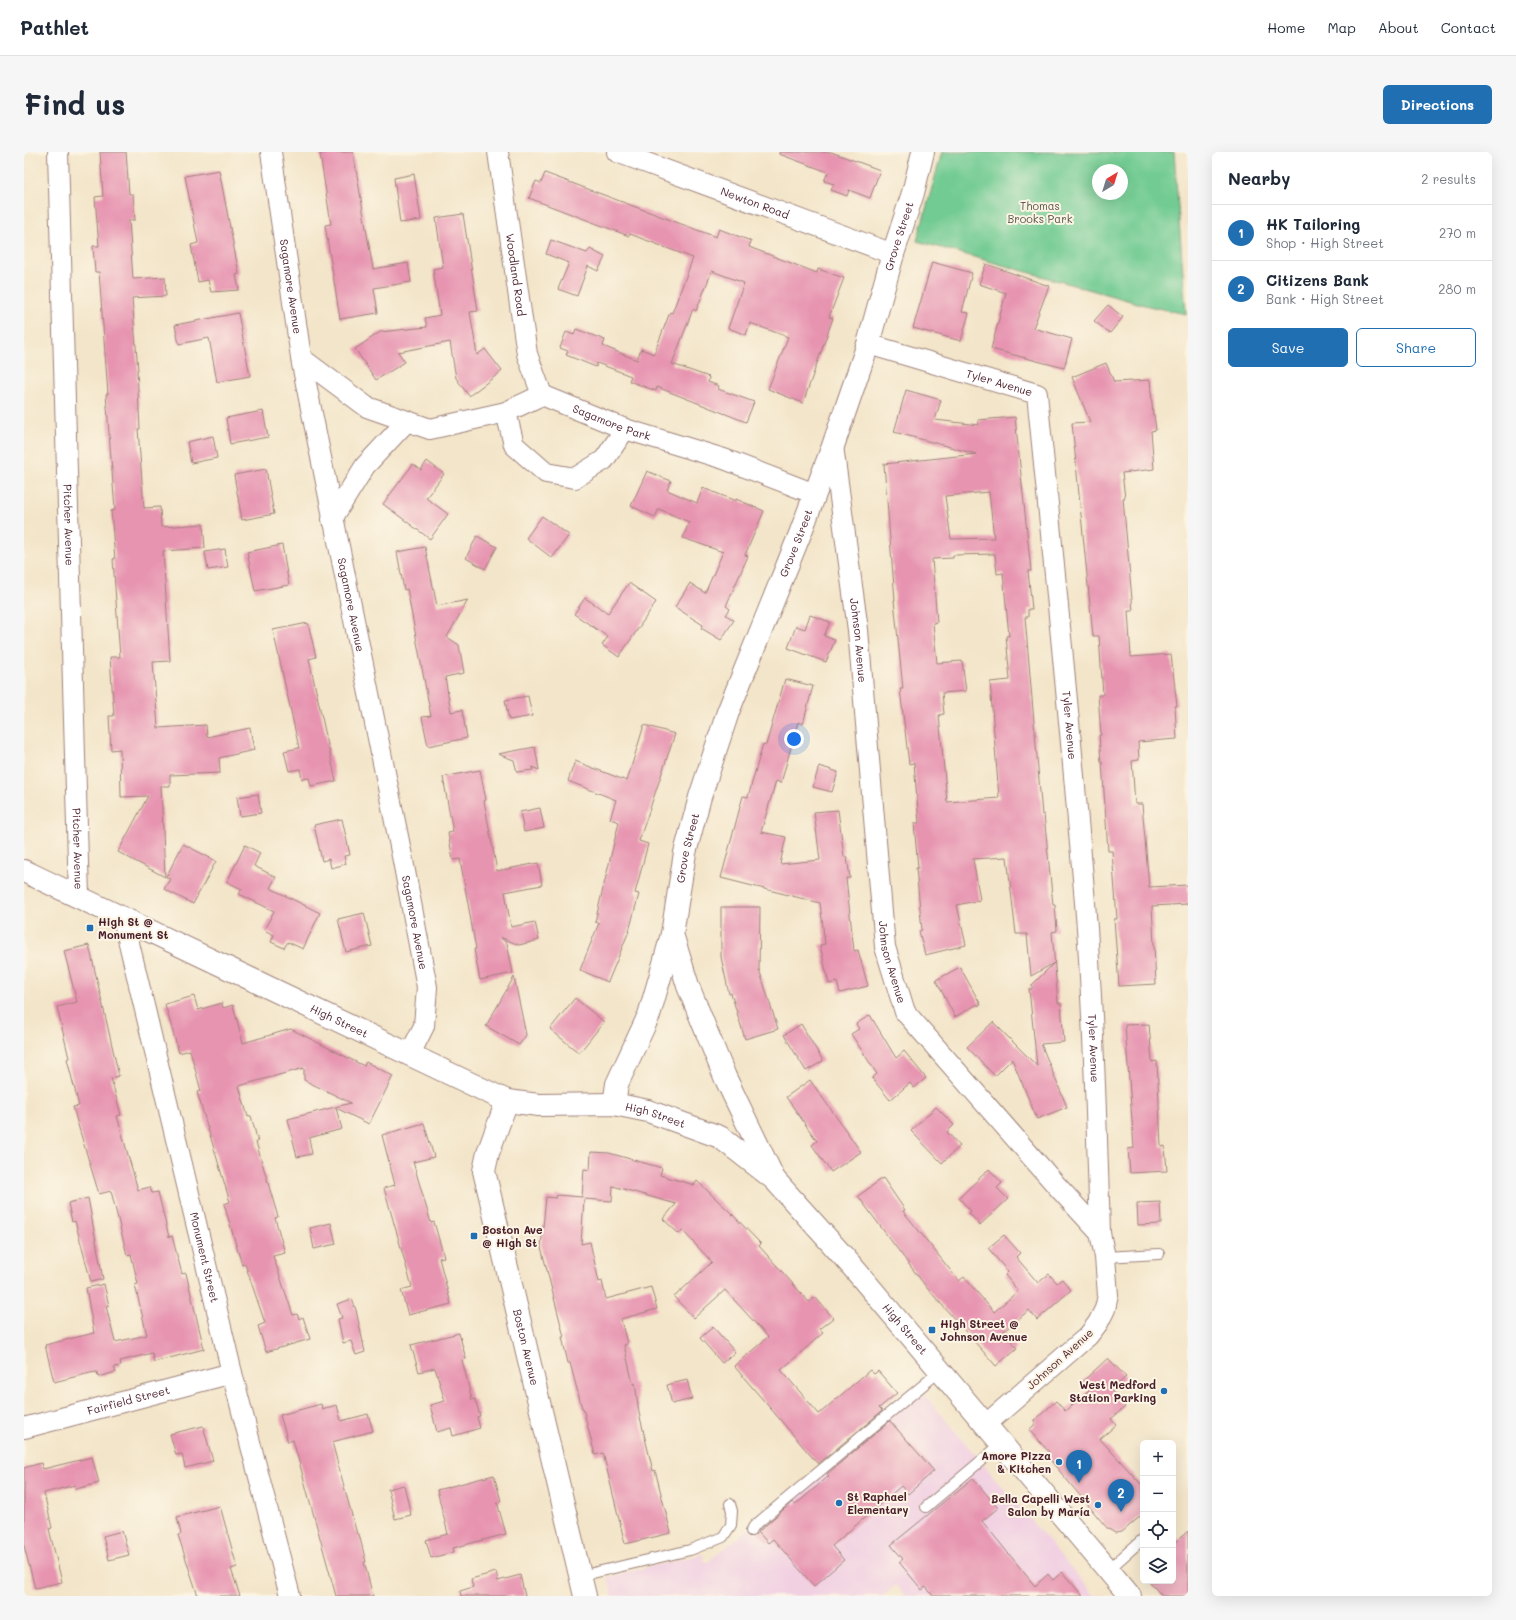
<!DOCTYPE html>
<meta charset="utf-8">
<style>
body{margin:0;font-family:Mali,sans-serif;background:#f6f6f7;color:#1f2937}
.controls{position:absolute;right:12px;bottom:12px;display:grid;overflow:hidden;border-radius:6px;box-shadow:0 4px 16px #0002}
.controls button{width:36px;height:36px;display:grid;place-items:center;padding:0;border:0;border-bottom:1px solid #e0e1e3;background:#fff;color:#1f2937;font:20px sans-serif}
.compass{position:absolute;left:1068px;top:12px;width:36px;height:36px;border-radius:50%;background:#fff;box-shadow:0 4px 16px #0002;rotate:38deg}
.you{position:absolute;left:770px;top:587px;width:14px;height:14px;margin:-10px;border:3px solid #fff;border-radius:50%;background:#1a73e8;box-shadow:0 0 0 6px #1a73e833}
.badge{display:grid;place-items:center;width:26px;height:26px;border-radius:50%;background:#1f6fb2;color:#fff;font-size:13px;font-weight:700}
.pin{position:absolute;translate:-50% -33px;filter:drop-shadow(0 1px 2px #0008)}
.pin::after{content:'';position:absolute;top:21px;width:14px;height:12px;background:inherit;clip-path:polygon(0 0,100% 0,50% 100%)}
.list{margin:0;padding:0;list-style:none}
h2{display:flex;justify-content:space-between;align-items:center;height:52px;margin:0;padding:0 16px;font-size:17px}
h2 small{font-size:13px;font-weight:400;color:#747a83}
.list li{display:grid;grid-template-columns:26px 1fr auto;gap:12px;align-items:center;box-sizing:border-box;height:56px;padding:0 16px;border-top:1px solid #e0e1e3}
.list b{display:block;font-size:15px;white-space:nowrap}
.list p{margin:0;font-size:13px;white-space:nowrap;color:#747a83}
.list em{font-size:13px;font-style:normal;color:#747a83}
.actions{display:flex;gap:8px;padding:12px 16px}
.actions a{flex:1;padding:9px 0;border:1px solid #1f6fb2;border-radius:6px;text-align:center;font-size:14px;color:#1f6fb2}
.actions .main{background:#1f6fb2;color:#fff}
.icon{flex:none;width:22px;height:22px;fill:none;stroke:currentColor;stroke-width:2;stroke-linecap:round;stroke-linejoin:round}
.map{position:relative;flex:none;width:1164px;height:1444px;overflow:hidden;border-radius:6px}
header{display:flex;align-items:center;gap:24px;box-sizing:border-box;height:56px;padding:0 20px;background:#fff;border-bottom:1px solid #e0e1e3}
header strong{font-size:19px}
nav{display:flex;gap:22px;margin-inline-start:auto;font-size:14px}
.intro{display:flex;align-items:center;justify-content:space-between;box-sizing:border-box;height:96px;padding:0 24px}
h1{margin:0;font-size:28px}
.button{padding:10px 18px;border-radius:6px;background:#1f6fb2;color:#fff;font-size:14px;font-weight:700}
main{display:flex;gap:24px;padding:0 24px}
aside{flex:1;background:#fff;border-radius:6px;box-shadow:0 4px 16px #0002}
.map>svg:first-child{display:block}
.built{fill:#f1d0e2}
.green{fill:#71cb92;stroke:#5e755e;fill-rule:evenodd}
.building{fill:#e794b1;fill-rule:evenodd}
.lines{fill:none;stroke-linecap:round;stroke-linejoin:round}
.service-casing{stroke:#9e827a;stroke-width:12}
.minor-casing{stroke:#9e827a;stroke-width:22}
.tertiary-casing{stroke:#9e827a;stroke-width:24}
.secondary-casing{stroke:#9e827a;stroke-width:24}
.primary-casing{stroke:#9e827a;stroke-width:24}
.service{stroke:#fff;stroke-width:10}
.minor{stroke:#fff;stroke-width:20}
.tertiary{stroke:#fff;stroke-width:22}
.secondary{stroke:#fff;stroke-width:22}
.primary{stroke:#fff;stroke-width:22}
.poi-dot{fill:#1f6fb2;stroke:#fcf5e5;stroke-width:1.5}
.labels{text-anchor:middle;stroke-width:4;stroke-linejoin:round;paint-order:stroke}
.street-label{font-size:11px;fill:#4a1f2b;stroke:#fcf5e5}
.park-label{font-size:11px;fill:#56534a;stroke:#fcf5e5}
.poi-label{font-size:11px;font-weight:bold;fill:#4a1f2b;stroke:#fcf5e5;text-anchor:start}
</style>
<header>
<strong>Pathlet</strong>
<nav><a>Home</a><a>Map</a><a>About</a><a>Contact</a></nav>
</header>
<div class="intro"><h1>Find us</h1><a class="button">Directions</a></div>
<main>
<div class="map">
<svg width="1164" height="1444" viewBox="0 0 1164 1444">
<rect width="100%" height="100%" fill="#fcf5e5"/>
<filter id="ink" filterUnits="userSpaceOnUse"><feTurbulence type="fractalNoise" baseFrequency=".025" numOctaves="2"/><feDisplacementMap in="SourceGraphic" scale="8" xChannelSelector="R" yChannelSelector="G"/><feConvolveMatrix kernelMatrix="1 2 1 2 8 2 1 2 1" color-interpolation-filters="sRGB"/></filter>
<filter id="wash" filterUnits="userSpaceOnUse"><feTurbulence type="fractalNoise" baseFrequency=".012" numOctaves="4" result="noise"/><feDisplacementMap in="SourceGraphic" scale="16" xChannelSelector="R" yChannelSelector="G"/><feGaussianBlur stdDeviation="0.9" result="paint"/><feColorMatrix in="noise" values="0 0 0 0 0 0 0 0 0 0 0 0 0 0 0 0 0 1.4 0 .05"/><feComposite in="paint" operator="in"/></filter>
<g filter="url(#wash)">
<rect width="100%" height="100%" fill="#f3e5c9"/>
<path class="built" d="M896,1238L1071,1444H881L872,1433L859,1444H588L584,1425L679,1402L681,1410H684Z"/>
<path class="green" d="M918,0H1150L1162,162L1124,154L893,89ZM1074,18H1098V42H1074Z"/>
<g id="blocks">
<path class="building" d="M76,0H102L105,42H109L111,68H105L109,127L141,125L142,144L108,146L114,218H113L116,277H114L120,356L136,355L137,375L179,372L181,396L139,399L146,509L129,510L134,576L182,573L183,585L226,576L230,598L195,606L196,621L146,623V634H137L141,725L94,700L124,644L97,645L96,597L87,598L85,564H90L86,505H96L89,407H91L87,359L91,358L82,242H84L75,120H71L69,94H75L71,45L79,44Z
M306,0H329L349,117L384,111L387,130L350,136L354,161L316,167L301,73L307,72L296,2Z
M755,0H807L856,18L846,46L825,38L823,44L807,38L810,32L800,29L804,20L755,2Z
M195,18L215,122L212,123L215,138L187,140L184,128L174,130L167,93L174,91L161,24Z
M521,21L692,85L695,77L727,89L725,95L793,121L794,117L820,126L805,165L809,166L779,251L744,237L764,185L726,171L722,183L704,176L720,131L688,119L672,159L669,157L648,212L685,225L684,230L695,234L694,237L730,250L722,270L633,235L632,239L605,229L607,224L573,211L572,215L542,203L544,199L536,196L542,180L550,183L552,177L581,188L579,194L613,208L617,197L630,202L646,160L648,161L669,106L606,82L605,84L505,46L512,29L517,31Z
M390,22L397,68L376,71L370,26Z
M439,62L454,159L446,160L453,203L461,197L478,219L445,244L432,226L426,190L374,200L381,210L352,228L331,197L356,180L403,175L401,166L416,163L409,117L419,115L412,66Z
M527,88L563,101L566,97L581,105L574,119L564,114L553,144L534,137L545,111L522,102Z
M908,110L948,121L938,160L945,161L937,189L889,176Z
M962,112L1025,134L1009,176L1048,187L1040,216L967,197L982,141L955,132Z
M1084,153L1099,165L1086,181L1070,169Z
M214,161L226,224L193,230L185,186L155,192L151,173Z
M1082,211L1090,230L1126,228L1129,263H1130L1132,278L1127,279L1130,317L1098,321L1101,346H1099L1109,459H1104L1107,505L1147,502L1153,554H1151L1153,587L1114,590L1115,608L1108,609L1111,652H1118L1125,735L1164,733V752L1128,754L1132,832L1095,834L1090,767H1093L1088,699H1084L1078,610H1077L1075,583H1077L1074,543H1079L1075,484H1069L1048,271L1066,270L1048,225Z
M882,238L917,248L911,268L955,273L954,268L991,265L1007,419H1004L1008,457H1004V465H1001L1018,663L1020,662L1029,753H1031L1033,779L1028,780L1034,851H1037L1040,890L1017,892L1043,955L1013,967L988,907L971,924L943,895L969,870L1013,914L1005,837H1008V833L1030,811L1007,824L1003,782H992L983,705L949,707L956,748L933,753L942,793L901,803L895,779L898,778L892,716H894L890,671H895L890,611L885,612L876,537H879L870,448H871L860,312L952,302L870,280ZM965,340L970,386L927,387L921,344ZM971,402L973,422L979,421L985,484H982L986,528L966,530L975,646L923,650L915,563L920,562L918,541L942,539L938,509L913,511L909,471L913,470L908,407L929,406V403Z
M239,259L244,285L206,292L202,266Z
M189,284L193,306L167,311L163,290Z
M403,309L420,322L402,346L424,362L406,387L359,352L389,312L397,318Z
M242,317L250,362L218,368L210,323Z
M623,319L647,329L643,338L673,351L679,336L712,349V347L740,359L721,403L724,404L702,454L706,457L702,463L710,468L697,488L677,476L679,473L651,455L666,431L681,441L699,400L659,386L665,370L635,357L631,365L607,354Z
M518,364L545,383L528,406L502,386Z
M453,384L473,395L461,417L442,406Z
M258,393L265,433L231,439L223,400Z
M401,395L413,454L444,448L423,485L435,493L440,521L421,525L427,560L438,558L443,586L404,594L398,565L407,564L383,437L380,438L373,400Z
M201,397L204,415L184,418L181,400Z
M605,431L632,450L595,505L578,493L584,485L550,462L561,446L584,461Z
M786,463L806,470L800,484L811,488L802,510L764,496L772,474L781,477Z
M284,471L292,505L285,507L312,629L287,634L285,626L278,627L276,617L265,619L260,599L275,596L249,478Z
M761,527L789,534L779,572L774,570L757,631L752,629L737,680L762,685L756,712L796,708L790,660L814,658L820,705H823L826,726H822L830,799L834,798L844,834L816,841L813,830L805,832L796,793L801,792L796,751L697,726L719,644L724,645L739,592L742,593Z
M504,544L508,564L485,568L481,548Z
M620,573L651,582L615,689L624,692L611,741L615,742L605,779L584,830L556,818L575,771L571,770L595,670L586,667L592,648L544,629L551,609L603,629Z
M511,595L515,618L508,615L509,618L493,620L490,608L474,602Z
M795,614L814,620L808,640L789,635Z
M456,618L462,648L460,649L473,719L514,711L518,733L481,740L487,775L511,770L515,788L495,793L476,785L483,791L489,821L456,828L450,797H452L436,707L429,708L424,681L429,680L419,625Z
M234,642L237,661L216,664L213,645Z
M516,656L520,676L500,680L496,660Z
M318,667L326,703L320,704L322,712L307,716L305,707L298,709L290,673Z
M159,692L192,709L169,752L140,737L146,727L142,725Z
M221,693L236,701L230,714L252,725L246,736L296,761L279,797L264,790L260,796L247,790L250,783L240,778L250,759L215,742L218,737L203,730Z
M697,755H736L735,817L754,877L721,887L707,841L705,842L697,805Z
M340,761L348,794L322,800L314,767Z
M65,793L95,924L87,926L97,963L93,964L114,1038L126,1035L128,1041L134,1040L145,1085L148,1084L158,1122L162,1121L180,1197L130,1210L128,1201L96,1209L97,1214L90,1215L92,1220L74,1225L73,1220L66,1221L30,1230L21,1193L70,1181L62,1136L80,1132L85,1154H82L91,1190L123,1183L111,1133L114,1132L107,1102L103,1103L87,1039L75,1042L54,973L49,955L55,954L43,907L45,906L33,855L53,850L40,799Z
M936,815L957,853H952L931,865L912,828Z
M490,825L502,883L495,893L462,874Z
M170,844L174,858L198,851L199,856L209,853L219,891L267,877L340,914L342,910L369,924L345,972L312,956L318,977L285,986L288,1002L273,1005L264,967L327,951L280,928V916L215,934L224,965L227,964L234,990H232L254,1065L251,1066L261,1101L249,1104L269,1163L273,1162L275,1167L279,1165L286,1187L242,1200L234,1174L241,1171L221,1112L218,1113L200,1052L206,1050L173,940L177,939L166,898L155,901L141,852Z
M551,846L580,870L555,901L526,877Z
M846,863L872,906L880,899L902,926L890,936L886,931L866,948L848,926L853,922L827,882L835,877L832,872Z
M777,872L799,909L782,919L760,883Z
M1125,872L1128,910L1133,909L1137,995L1141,994L1143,1019L1106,1021L1104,997L1110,996L1101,873Z
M786,928L837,1000L807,1020L788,993L793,989L762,945Z
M912,955L930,973L923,980L936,994L918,1011L887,979Z
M400,971L410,1005L389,1010L407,1071L410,1070L420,1105L415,1106L427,1152L384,1163L377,1138L388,1135L360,1036L371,1033L358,983Z
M567,1000L585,1001L638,1016L636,1023L670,1033L673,1029L706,1060L737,1092L735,1094L785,1150L791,1145L809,1166L795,1177L799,1181L757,1218L795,1262L846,1218L850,1222L854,1219L873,1241L855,1256L858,1259L794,1312L710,1214L744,1185L701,1138L670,1166L650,1145L688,1110L658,1078L655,1082L639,1067L652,1052L589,1034L588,1049L560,1047L557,1092L566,1090L575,1130L578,1129L582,1147L627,1135L633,1157L597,1167L603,1192L600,1193L609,1232L611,1231L615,1261L629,1319L631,1318L647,1381L601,1392L579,1301L571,1303L559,1256H558L546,1211H544L538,1185H540L517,1095L522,1045L532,1046L533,1043L558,1045L560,1017L566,1018Z
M965,1017L978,1031L973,1036L984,1047L956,1073L945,1061L947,1059L935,1046Z
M859,1026L881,1058L879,1059L935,1129L940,1125L970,1160L994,1139L981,1123L984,1120L964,1096L980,1083L996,1101L992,1105L1014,1131L1025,1122L1033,1131L1038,1127L1047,1138L1013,1168L1005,1158L979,1180L993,1196L972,1214L903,1136L865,1086L834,1044Z
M64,1046L79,1127L67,1130L51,1069L48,1070L44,1051Z
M1136,1050L1137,1072L1114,1073L1113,1051Z
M307,1071L312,1092L290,1097L286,1076Z
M328,1147L332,1158L341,1200L332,1203L327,1189L319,1191L314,1167L318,1166L313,1152Z
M689,1175L711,1200L698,1211L676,1186Z
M435,1181L442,1207L438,1208L448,1248L451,1247L456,1264L453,1265L456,1276L429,1284L427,1276L413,1280L406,1253L421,1249L411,1216L395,1220L387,1193Z
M1084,1206L1102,1225L1087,1238L1101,1255L1087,1267L1092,1273L1076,1287L1118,1333L1119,1339V1362L1098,1380L1091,1381L1083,1376L1023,1304L1026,1301L1005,1278L1012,1271L1010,1269L1032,1249L1041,1259L1066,1238L1058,1230Z
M663,1228L668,1247L648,1252L643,1233Z
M297,1252L298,1257L313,1253L317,1269L344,1262L349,1279L308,1290L333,1382H335L342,1410H340L349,1444H312L269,1288L264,1290L256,1263Z
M866,1269L910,1319L884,1342L877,1334L808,1394L820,1408L790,1434L749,1387L744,1391L734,1380L768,1350L771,1353L805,1324L803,1322Z
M179,1274L189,1309L161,1316L158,1302L152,1303L146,1282Z
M68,1305L75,1331L52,1337L51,1333L20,1341L28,1376L25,1377L38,1430L11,1436L0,1394V1316L17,1311L19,1317Z
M470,1323L477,1349L473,1350L482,1382L429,1396L430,1400L407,1406L402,1388L424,1382L413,1338Z
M949,1326L974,1356L958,1369L1011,1434L1024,1422L1029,1428L1038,1420L1059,1444H909L902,1435L898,1438L875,1410L879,1407L867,1393Z
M380,1333L387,1363L371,1367L364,1337Z
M196,1354L213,1415L207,1417L216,1444H174L154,1383L157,1382L153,1365Z
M98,1379L105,1403L85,1408L79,1384Z
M1164,1379V1444H1138L1125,1429H1149V1392Z
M472,1420L474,1429L496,1423L501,1444H437L436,1439L449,1435L447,1427Z"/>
</g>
</g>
<g filter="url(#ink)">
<use href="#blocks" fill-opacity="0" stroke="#9e827a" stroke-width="1"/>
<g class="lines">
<g class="service-casing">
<path id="service" d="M1081,1105L1135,1102
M902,1355L977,1292
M727,1379L730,1374L916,1219
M1084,1418L1119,1387
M556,1424L666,1398L699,1385L707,1373L708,1359L706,1352"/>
</g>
<g class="minor-casing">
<g id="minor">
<path id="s1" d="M34,0L55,745"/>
<path id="s2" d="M247,0L278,212L379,709L403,835L400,874L386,902"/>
<path id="s3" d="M474,0L503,202L518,243"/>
<path id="s4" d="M593,0L869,102"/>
<path id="s5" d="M844,192L1013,242C1031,420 1049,598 1063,776C1070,878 1073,979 1076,1081"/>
<path d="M277,206L343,255L383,269"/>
<path d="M482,260L490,293L522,321L551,326L580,308L601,277"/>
<path id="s6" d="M809,294L834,478L861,795L881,860L1033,1034L1076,1081L1081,1105L1084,1143L1081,1157L1074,1171L1064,1184L961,1273"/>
<path id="s7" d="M308,367L341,314L383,269L406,277L482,260L518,243L601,277L700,307L791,342"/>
<path id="s8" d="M99,766L208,1221L266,1444"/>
<path id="s9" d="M0,1276L208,1221"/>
</g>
</g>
<g class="tertiary-casing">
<g id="tertiary">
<path d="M648,782L664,834L701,925L750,1027"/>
<path id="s10" d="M590,952L593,932L625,863L639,815L648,782L661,701L676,645L704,560L776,382L809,294L844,192L869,102L889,41L899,0"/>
</g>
</g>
<g class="secondary-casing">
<g id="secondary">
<path id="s11" d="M483,949L464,1001L460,1019L561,1444"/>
</g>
</g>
<g class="primary-casing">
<g id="primary">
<path id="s12" d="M0,719L483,949L515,953L590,952L624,959L696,985L750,1027L827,1113L1106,1444"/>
</g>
</g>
<use href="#service" class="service"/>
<use href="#minor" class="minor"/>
<use href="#tertiary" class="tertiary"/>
<use href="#secondary" class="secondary"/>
<use href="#primary" class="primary"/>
</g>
</g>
<g class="poi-dot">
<rect x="62" y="772" width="8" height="8" rx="2"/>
<rect x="446" y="1080" width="8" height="8" rx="2"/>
<rect x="904" y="1174" width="8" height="8" rx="2"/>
<circle cx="1140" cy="1239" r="4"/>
<circle cx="1035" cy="1310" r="4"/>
<circle cx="815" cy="1351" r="4"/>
<circle cx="1074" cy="1353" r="4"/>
</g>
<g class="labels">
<g class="street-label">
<text dy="4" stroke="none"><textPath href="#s4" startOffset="147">Newton Road</textPath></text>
<text dy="4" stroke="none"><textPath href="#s10" startOffset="916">Grove Street</textPath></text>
<text dy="4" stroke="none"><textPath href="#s3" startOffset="124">Woodland Road</textPath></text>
<text dy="4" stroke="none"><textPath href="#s2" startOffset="136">Sagamore Avenue</textPath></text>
<text dy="4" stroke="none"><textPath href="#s5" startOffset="137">Tyler Avenue</textPath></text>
<text dy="4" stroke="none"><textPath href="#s7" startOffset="341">Sagamore Park</textPath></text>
<text dy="4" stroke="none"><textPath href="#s1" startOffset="373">Pitcher Avenue</textPath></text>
<text dy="4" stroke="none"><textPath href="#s10" startOffset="592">Grove Street</textPath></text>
<text dy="4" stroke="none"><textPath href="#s2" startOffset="460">Sagamore Avenue</textPath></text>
<text dy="4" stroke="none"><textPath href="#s6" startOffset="196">Johnson Avenue</textPath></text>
<text dy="4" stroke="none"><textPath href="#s5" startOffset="509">Tyler Avenue</textPath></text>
<text dy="4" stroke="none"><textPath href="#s1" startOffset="697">Pitcher Avenue</textPath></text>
<text dy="4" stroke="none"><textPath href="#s10" startOffset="268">Grove Street</textPath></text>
<text dy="4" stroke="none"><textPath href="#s2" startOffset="784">Sagamore Avenue</textPath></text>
<text dy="4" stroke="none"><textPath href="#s6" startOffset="520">Johnson Avenue</textPath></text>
<text dy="4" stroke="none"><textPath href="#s12" startOffset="349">High Street</textPath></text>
<text dy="4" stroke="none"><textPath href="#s5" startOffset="833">Tyler Avenue</textPath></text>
<text dy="4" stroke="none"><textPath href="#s12" startOffset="685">High Street</textPath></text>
<text dy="4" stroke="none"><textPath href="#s8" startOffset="349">Monument Street</textPath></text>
<text dy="4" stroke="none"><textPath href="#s12" startOffset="1021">High Street</textPath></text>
<text dy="4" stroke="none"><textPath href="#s11" startOffset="255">Boston Avenue</textPath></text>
<text transform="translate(1036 1207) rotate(-42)" y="4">Johnson Avenue</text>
<text dy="4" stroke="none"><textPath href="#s9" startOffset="108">Fairfield Street</textPath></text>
</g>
<g class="park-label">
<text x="1016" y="58">Thomas<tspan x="1016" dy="13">Brooks Park</tspan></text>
</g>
<g class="poi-label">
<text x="74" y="774">High St @<tspan x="74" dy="13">Monument St</tspan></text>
<text x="458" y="1082">Boston Ave<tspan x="458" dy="13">@ High St</tspan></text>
<text x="916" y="1176">High Street @<tspan x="916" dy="13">Johnson Avenue</tspan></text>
<text x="1132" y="1237" text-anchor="end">West Medford<tspan x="1132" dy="13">Station Parking</tspan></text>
<text x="1027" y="1308" text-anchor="end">Amore Pizza<tspan x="1027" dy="13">&amp; Kitchen</tspan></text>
<text x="823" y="1349">St Raphael<tspan x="823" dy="13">Elementary</tspan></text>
<text x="1066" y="1351" text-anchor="end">Bella Capelli West<tspan x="1066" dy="13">Salon by María</tspan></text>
</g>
</g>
</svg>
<div class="controls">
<button>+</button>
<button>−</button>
<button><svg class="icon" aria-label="locate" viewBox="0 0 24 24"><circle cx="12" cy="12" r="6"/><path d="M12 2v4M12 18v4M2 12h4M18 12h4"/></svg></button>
<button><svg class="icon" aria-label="layers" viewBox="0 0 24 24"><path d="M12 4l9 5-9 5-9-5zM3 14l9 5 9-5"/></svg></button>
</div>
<svg class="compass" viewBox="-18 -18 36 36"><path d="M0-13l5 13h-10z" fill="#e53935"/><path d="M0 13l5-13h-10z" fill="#747a83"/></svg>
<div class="you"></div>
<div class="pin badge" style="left:1055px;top:1331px">1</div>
<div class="pin badge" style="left:1097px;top:1360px">2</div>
</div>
<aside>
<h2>Nearby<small>2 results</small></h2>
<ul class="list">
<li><span class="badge">1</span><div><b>HK Tailoring</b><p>Shop · High Street</p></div><em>270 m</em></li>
<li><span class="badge">2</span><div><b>Citizens Bank</b><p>Bank · High Street</p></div><em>280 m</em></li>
</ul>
<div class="actions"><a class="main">Save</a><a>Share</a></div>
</aside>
</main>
